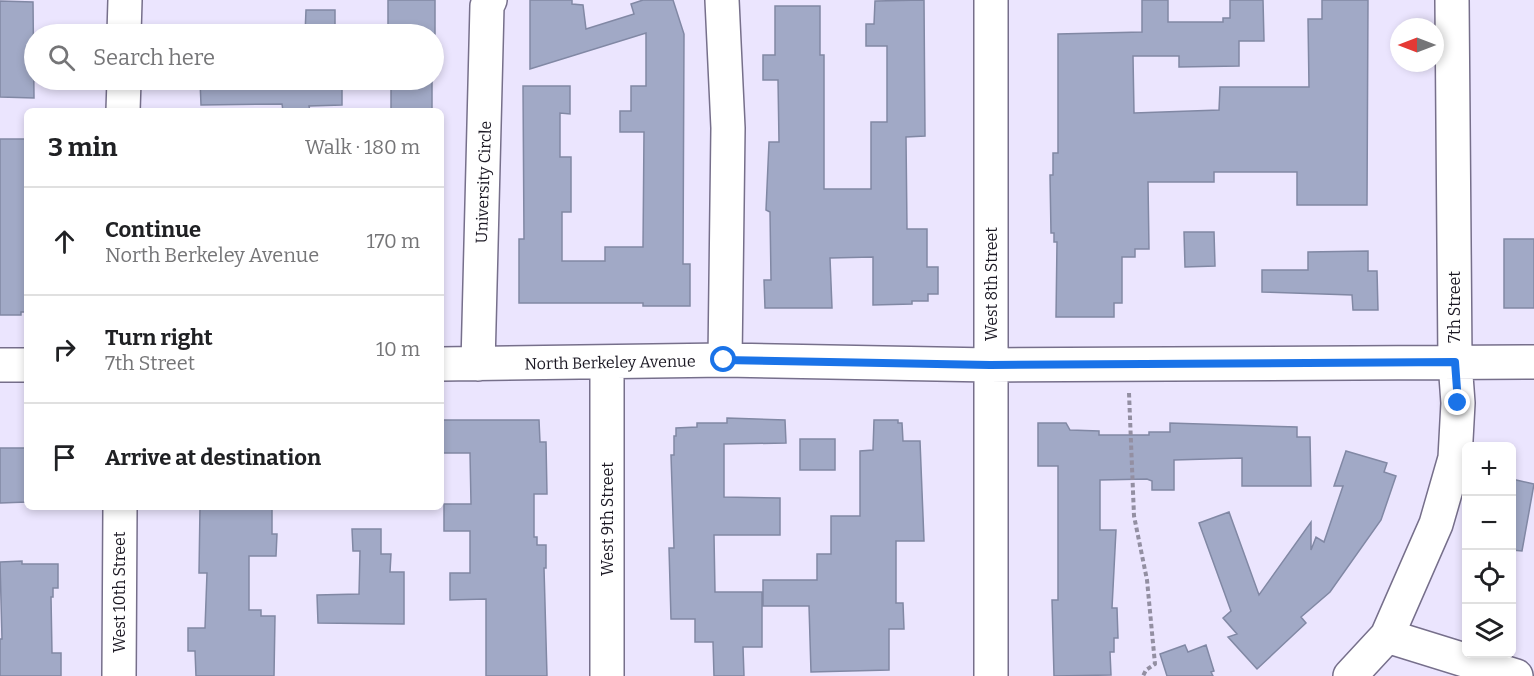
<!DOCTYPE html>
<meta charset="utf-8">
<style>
body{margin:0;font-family:Bitter,serif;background:#f2f2f2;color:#202124}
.controls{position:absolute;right:18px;bottom:18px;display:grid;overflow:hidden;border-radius:9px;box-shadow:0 3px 9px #0003}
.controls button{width:54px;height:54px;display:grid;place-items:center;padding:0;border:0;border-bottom:2px solid #e0e0e0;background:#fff;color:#202124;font:30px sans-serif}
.compass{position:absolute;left:1390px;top:18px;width:54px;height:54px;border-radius:50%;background:#fff;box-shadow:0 3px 9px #0003;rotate:270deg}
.stop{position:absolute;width:18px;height:18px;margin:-14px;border:4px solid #1a73e8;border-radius:50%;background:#fff}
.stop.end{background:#1a73e8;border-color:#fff;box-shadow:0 2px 6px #0008}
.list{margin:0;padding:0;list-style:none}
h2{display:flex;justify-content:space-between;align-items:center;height:78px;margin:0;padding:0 24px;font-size:26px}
h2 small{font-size:20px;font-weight:400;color:#757577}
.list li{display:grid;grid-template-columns:39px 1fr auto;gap:18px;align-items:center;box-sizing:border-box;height:108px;padding:0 24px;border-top:2px solid #e0e0e0}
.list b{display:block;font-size:22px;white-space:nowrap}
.list p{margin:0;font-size:20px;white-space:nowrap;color:#757577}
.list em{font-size:20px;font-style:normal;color:#757577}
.icon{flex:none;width:33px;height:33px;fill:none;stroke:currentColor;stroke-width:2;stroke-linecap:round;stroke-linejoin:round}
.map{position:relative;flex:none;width:1534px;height:676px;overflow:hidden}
.search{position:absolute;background:#fff;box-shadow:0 3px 9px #0003;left:24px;top:24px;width:420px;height:66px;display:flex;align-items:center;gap:15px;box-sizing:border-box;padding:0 21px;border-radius:33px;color:#757577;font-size:22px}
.panel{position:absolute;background:#fff;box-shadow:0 3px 9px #0003;left:24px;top:108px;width:420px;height:402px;border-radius:9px}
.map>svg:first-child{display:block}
.building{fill:#a1a9c6;stroke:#8188a4;stroke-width:1.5}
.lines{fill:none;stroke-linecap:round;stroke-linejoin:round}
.minor-casing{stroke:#766f8b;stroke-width:36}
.path{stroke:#938fa2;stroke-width:4;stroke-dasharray:4.5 3;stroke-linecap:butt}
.minor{stroke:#fff;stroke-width:33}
.route{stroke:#1a73e8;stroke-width:8}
.labels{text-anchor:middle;stroke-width:4.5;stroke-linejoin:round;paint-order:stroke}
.street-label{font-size:16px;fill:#1b1823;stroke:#fff}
</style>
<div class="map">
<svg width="1534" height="676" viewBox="0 0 1534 676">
<rect width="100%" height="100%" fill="#ebe5fe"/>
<path class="building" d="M388,0H435V34H388Z
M530,0H572V4L583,5L586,29L634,14L631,4L643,0H673L684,34L683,264H690V306H643V303H519V239H524L523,86H570V114L560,113V157H571V212H562V261H605V247H643L644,132H620V111H631V86H646V33L530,69Z
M924,0L925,136L906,137L907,229H927V267H938V294H928V301H912V304L873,305V257L830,258L832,308H765L764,280H771L770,212L766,210L769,142H779L778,80H763V55H775V6H820V55H824V189H871V122H887V46H866V24H874L875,1Z
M1142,0H1168V22H1223V18H1230V0H1263L1264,41H1239V66L1179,67V56H1133L1134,113L1219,110L1220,87H1309L1308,19H1322V0H1368L1367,205H1297V172H1214V182H1148L1149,249H1135V257H1122V303H1114V317H1056L1057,242H1054V233H1051L1050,175H1053V153H1058V34L1142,32Z
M0,1L33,2L34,98L0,97Z
M306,10H335V34H305Z
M200,80H342V105L309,106L310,111H283L282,104L201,105Z
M391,80H432V111H391Z
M0,139H27V312H21V315H0Z
M1184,232H1214L1215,266L1185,267Z
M1504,239H1534V308H1504Z
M1368,251V271H1377L1378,310H1353L1352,295L1262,292V270H1308V252Z
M727,418L785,420L786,443L724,444V497L780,498V535H714L715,592H762V647H743L744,676H714L713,642H695V619H671L669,548H674L671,455H674V436H676V428L697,427V423H727Z
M441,420H539L540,442H546L547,494H534V537H537V545H546V568H544L547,676H486V599L450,600V573H470V531H444V504H471L470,453H441Z
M874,420H898V423H902L903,441H920L924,541H896V603H903L904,629H889V670L811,672L809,606H763V580H817V554H831V516H860V451L873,450Z
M1038,423H1066L1070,430L1099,431V435H1149V432H1170V423L1297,427V437H1310L1311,486H1242V458L1174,460V490H1152V481L1147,479L1100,480V530H1116L1112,608H1117L1118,638H1114V652H1110L1111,675L1054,676L1052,600H1058V466H1038Z
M800,439H835V470H800Z
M0,448H27V502L0,503Z
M1346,451L1387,463L1384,472L1396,476L1381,520L1330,592L1301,617L1306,623L1257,669L1228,637L1237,634L1223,618L1231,611L1199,523L1229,512L1259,595L1311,522V550L1316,537L1324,542L1343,486H1334Z
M1512,479L1534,484L1522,551L1512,550Z
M200,507H272V534H277L276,556H249V610H261V616H275L274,676H196L195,651H188V628H205L207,573H199Z
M352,529H381V554H391L390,572H404V624L318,623L317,595L359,594L360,551H353Z
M22,561V564H58V588H53V597H51L52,653H61V676H0V639H2L0,562Z
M1185,645L1188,652L1206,645L1214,671L1211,672L1213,676H1167L1160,654Z"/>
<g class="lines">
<g class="minor-casing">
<path id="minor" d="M722,0L728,128L725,360
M124,34L125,0
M123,111L124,80
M607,363V676
M441,364L725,360L990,365L1534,362
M478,364L487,6L490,0
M0,365H27
M1387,636L1516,676
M119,676L120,507
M991,676V0
M1350,676L1387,636L1436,524L1455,458L1458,403L1455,362L1452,0"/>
</g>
<path class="path" d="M1129,393L1134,516L1147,580L1155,664L1146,670L1143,676"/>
<use href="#minor" class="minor"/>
</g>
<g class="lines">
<path class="route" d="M724,360L990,365L1455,362L1458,403"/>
</g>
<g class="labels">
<g class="street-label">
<text transform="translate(483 182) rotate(-88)" y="6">University Circle</text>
<text transform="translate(991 284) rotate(-90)" y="6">West 8th Street</text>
<text transform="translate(1454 307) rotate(-90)" y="6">7th Street</text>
<text transform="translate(610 362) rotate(-1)" y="6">North Berkeley Avenue</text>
<text transform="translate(607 519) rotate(-90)" y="6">West 9th Street</text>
<text transform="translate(119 592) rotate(-90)" y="6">West 10th Street</text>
</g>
</g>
</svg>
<div class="controls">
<button>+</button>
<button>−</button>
<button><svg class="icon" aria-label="locate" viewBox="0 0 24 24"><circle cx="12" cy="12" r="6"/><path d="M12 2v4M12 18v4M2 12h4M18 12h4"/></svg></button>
<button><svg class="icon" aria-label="layers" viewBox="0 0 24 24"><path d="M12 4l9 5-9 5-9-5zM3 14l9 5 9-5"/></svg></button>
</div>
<svg class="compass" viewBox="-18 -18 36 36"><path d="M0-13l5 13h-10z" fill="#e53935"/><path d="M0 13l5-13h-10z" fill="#757577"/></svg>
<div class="stop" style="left:724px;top:360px"></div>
<div class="stop end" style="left:1458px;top:403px"></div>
<div class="search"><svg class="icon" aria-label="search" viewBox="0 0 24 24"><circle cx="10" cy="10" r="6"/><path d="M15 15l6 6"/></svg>Search here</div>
<section class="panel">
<h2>3 min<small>Walk · 180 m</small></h2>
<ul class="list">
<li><svg class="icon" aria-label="ahead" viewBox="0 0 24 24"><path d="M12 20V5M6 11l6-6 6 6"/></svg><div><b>Continue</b><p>North Berkeley Avenue</p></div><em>170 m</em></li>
<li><svg class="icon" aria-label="right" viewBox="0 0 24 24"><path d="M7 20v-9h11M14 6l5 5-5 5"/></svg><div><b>Turn right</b><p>7th Street</p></div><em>10 m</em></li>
<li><svg class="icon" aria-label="arrive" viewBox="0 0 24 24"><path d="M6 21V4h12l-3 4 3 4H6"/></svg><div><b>Arrive at destination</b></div></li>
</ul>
</section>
</div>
